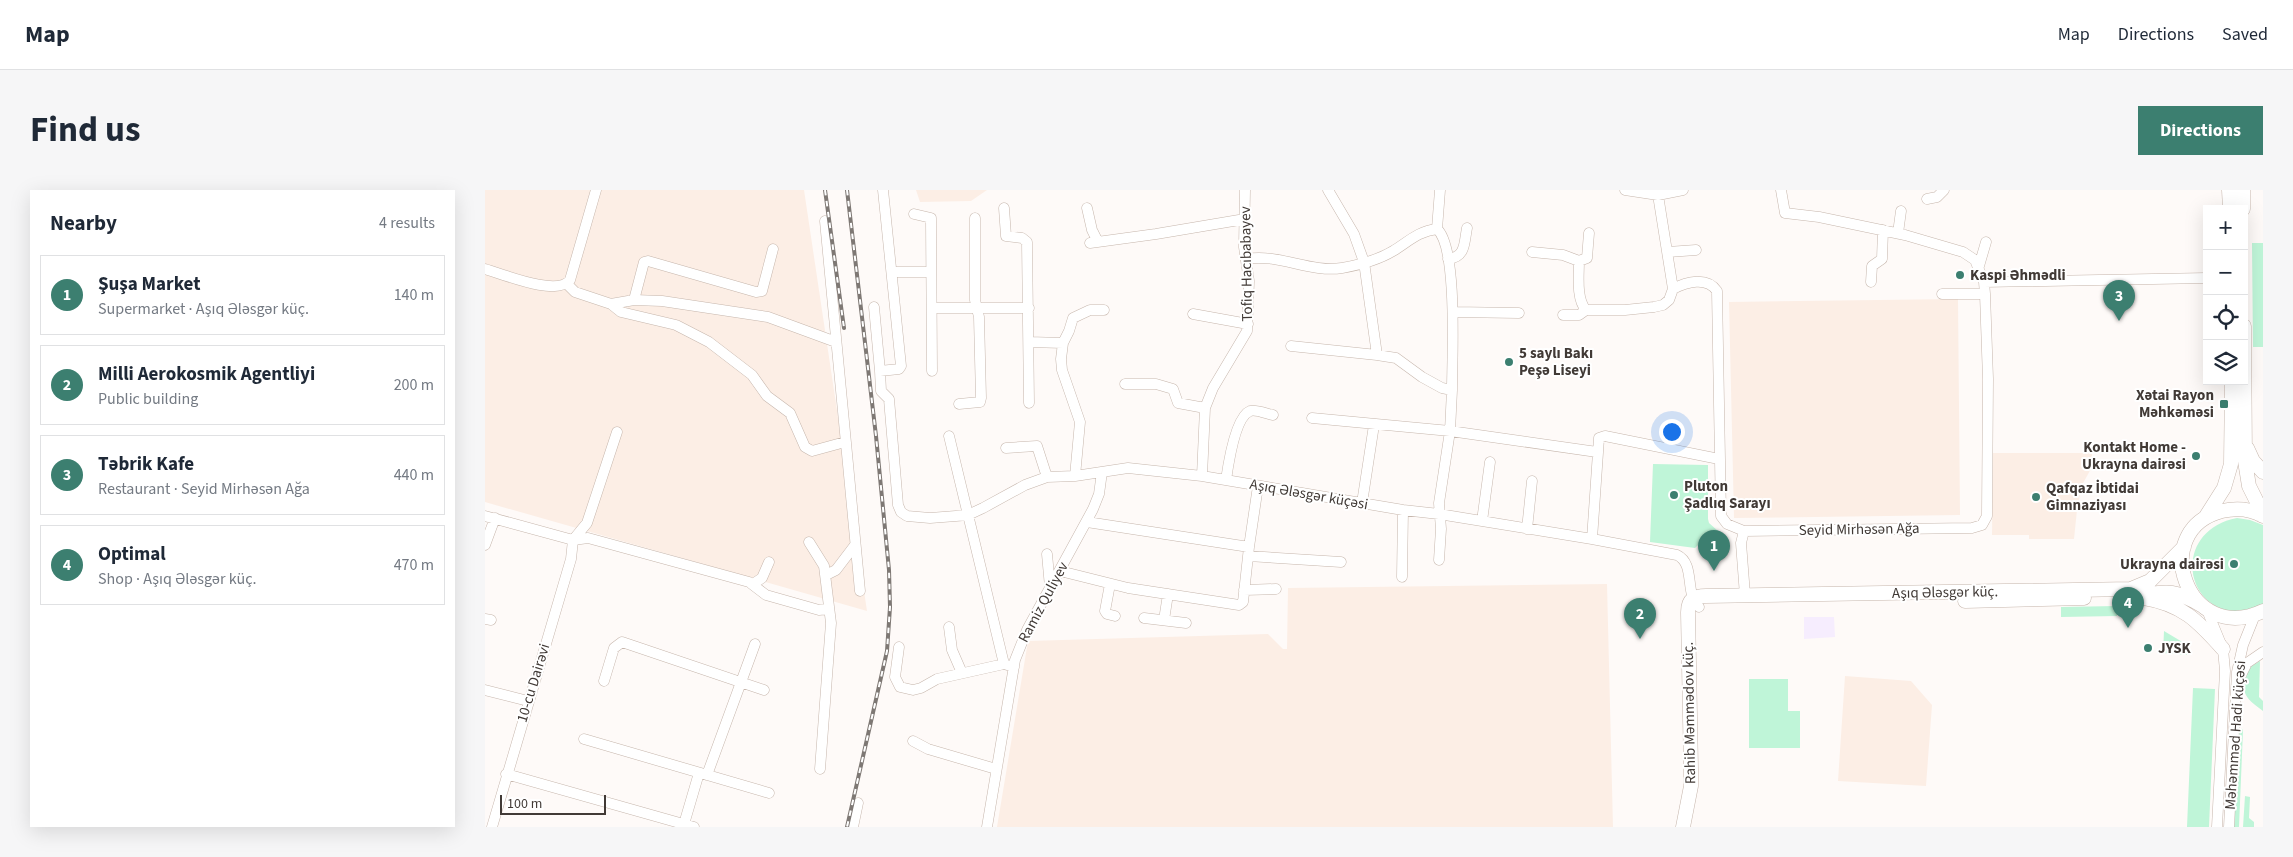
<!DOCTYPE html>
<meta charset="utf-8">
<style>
body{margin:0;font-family:"Source Sans 3",sans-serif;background:#f6f6f7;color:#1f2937}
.controls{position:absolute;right:15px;top:15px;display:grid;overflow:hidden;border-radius:0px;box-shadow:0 5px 20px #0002}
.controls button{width:45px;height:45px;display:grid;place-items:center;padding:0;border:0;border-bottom:1px solid #e0e1e3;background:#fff;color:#1f2937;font:25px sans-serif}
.scale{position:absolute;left:15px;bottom:12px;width:106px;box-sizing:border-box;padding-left:5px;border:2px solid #413a36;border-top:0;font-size:14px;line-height:18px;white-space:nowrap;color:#413a36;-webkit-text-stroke:4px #fff;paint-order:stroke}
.you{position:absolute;left:1186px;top:241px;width:18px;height:18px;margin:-12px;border:4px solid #fff;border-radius:50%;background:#1a73e8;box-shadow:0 0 0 8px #1a73e833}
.badge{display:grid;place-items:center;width:32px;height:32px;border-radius:50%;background:#3c7f70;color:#fff;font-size:16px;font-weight:700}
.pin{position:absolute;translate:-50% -41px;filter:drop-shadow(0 1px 2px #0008)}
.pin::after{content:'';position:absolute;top:26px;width:18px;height:15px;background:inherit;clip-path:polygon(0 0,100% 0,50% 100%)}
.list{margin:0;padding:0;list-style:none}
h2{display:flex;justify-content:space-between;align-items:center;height:65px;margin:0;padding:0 20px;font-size:21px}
h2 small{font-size:16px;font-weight:400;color:#747a83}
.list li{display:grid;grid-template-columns:32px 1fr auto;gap:15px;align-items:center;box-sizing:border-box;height:80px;margin:0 10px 10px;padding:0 10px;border:1px solid #e0e1e3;border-radius:0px}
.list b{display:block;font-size:19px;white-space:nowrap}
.list p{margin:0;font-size:16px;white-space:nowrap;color:#747a83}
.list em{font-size:16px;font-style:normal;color:#747a83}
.icon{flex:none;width:28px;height:28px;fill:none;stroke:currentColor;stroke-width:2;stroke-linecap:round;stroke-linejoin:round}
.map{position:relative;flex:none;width:1778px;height:637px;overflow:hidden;border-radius:0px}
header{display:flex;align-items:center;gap:30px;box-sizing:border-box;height:70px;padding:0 25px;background:#fff;border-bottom:1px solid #e0e1e3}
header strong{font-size:24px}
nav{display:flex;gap:28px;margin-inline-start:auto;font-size:18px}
.intro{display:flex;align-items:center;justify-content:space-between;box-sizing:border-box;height:120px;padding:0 30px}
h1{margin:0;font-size:35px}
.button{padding:12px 22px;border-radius:0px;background:#3c7f70;color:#fff;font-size:18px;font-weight:700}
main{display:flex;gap:30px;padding:0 30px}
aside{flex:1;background:#fff;border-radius:0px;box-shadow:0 5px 20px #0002}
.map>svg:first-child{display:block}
.built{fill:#fceee5}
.medical{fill:#f6edfe}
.green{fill:#bff5d8}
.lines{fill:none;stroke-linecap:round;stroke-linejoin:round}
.minor-casing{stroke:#c6b6ac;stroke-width:11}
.major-casing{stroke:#c6b6ac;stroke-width:15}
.minor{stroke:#fff;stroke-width:10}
.major{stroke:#fff;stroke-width:14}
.rail-casing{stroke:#7e7874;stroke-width:4}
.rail{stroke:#fff;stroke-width:2;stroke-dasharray:5.5;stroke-linecap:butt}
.poi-dot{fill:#3c7f70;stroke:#fff;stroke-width:2}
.labels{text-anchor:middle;stroke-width:4;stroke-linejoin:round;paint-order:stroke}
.street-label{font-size:15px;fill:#413a36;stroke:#fff}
.poi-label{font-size:15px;font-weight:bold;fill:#413a36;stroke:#fff;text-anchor:start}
</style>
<header>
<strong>Map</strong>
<nav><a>Map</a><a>Directions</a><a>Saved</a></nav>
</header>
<div class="intro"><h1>Find us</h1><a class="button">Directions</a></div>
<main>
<aside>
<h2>Nearby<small>4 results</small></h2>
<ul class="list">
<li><span class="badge">1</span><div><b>Şuşa Market</b><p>Supermarket · Aşıq Ələsgər küç.</p></div><em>140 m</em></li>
<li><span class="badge">2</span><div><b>Milli Aerokosmik Agentliyi</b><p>Public building</p></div><em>200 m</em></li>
<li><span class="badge">3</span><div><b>Təbrik Kafe</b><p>Restaurant · Seyid Mirhəsən Ağa</p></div><em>440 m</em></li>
<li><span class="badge">4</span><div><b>Optimal</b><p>Shop · Aşıq Ələsgər küç.</p></div><em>470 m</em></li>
</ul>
</aside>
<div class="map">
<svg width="1778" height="637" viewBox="0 0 1778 637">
<rect width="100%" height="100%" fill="#fefaf8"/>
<path class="built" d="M0,0H319L382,421L0,312Z
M431,0H502L486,11L435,12Z
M1473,109L1475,325L1249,328L1244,112Z
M1508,263H1607V277L1597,295L1592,320L1589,349H1544V345H1507Z
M1122,394L1128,637H512L543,451L783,444L798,459H802L803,398Z
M1360,486L1426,491L1447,515L1441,596L1353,591Z"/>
<path class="medical" d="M1319,427H1349L1350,447L1319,449Z"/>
<path class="green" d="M1767,53H1778V157H1768Z
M1168,274L1223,275V329L1224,333L1233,341V346L1220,348L1210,358L1165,352Z
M1752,328L1765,330L1778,335V415C1772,418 1766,422 1760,422C1696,425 1687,340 1752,328Z
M1632,416V426L1576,427V417Z
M1679,441L1704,456L1702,465L1678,463Z
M1775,471L1774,507L1778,511V521C1757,506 1755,501 1765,477Z
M1264,489H1303V521H1315V558H1264Z
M1708,498L1730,499L1724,637H1702Z
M1756,538L1758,540L1754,637H1749L1754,540Z
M1760,606L1765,607L1764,628L1769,632V637H1758Z"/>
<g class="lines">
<g class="minor-casing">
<path id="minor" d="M398,0L416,176L414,179L395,181L396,201L404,209L413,315L416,322L422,326L445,328L471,326L483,325L498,318L540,295L562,287L590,286L643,278L717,286L918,320L954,324L1107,349L1192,365C1211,374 1199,404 1214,417
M843,0L869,44L879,72L892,165L911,168L937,187L957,198L967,200L965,241L954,313L956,339L954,370
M1140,0L1173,5L1198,0
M1173,5L1188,99
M1442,9L1452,7L1459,0
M519,18L521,46L537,48L542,52L544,213
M602,18L607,40L613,52
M429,24L446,28L447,181
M340,31L375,401
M952,39C973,57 967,170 967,200
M952,39L955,0
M1413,43L1416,21
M605,53L671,44L760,29
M1047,62L1078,65L1094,71
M1183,62L1211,60
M761,69C793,63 825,83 857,78C874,75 893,70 908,61C923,52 933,41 952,39
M963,69C981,67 979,53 982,38
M1494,76L1501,52
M0,79C18,84 72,107 85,90L111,0
M407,82H446
M1386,92L1387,76L1397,69L1398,40
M1499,92L1722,88
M82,94L90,102L126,114L136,122L191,135L224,152L267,185L282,206L305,223L320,257L327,261L360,252
M1457,104H1500
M149,110L159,72L163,71L271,102L277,101L288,59
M126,114L149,110L177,111L283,127L351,152
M389,117L395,181
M447,118H544
M1101,120C1091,109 1094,85 1094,71L1102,68L1104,43
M968,122L1034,123
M708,124L763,134
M1078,125H1094L1101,120H1140L1169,117L1178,115L1184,110L1188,99C1201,92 1222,86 1232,101L1236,326L1242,334L1259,341L1487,338L1497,335L1502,326L1503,189L1500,104L1499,92L1490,70L1478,62L1420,45L1334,27L1300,23L1296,0
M544,152L578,153
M806,156L892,165
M640,194H671L688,199L693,213L720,218
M474,214L495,212L496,208L494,127L490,110V28
M827,228L965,241L1112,262
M464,246L519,474L529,477
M521,258L552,256L562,287
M590,286L595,232L577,180L576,169L578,153L584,141L588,128L605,120H619
M717,286L720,218L728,198L762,141L764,91L759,57L760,0
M741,290C743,276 750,227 765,221C771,219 782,224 788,225
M877,313L889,235
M0,326L88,350L103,348L264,392L281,405L334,420L344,419
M997,331L1005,272
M602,332L764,357
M1042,339L1047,291
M1259,341L1256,353L1260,405
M1107,349L1114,248L1120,246L1234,269
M88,350L102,333L132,242
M324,352L339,376L346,433L335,579
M0,355L10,328
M562,364L565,397
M763,366L856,372
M575,381L643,398L754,415L758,412L764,357L773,296
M341,385L351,380L370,355
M917,387L918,320
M268,394L277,388L284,372
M625,394L620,421L622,424L630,426
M759,400L791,399
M1722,420L1738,459L1740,481L1732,637
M659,428L701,433
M0,429L6,430
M679,430L683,404
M464,437L467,460L477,483
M414,457L410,487L415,497L428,500L436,498L452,489L519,474
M1755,487L1762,473L1778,462
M119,491L129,458L137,452L279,500
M0,500L43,511
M99,549L284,603
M428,551L443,559L511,579
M21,584L209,637
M222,585L270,454
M199,634L214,583
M7,637L86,369L88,350
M368,637L373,613
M502,637L530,470L542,440L608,319L614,304L617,282
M1744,637L1752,482L1758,455L1770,425"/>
</g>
<g class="major-casing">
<path id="major" d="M1744,0L1745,19
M1758,0V19
M1759,136L1760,271L1764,296L1772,312L1774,324
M1762,258L1768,271L1778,282
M1778,326C1766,319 1751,318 1737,321C1662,340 1702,457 1778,421
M1720,328L1739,298L1746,274L1747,191
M1640,407C1676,405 1681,394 1716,415
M1659,408C1697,414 1713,431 1738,459
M1480,411L1599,408
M1198,637L1206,596V579L1203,422C1203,409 1209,406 1221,406L1646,399L1665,391L1699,357"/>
</g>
<use href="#minor" class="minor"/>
<use href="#major" class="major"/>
<g class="rail-casing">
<path id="rail" d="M340,0L359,138
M362,0L391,246L404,380L405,417L402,461L362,637"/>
</g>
<use href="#rail" class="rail"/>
</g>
<g class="poi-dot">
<circle cx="1475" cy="85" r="5"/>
<circle cx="1024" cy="172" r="5"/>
<rect x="1734" y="209" width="10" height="10" rx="2.5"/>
<circle cx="1711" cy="266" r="5"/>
<circle cx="1189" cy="305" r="5"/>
<circle cx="1551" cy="307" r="5"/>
<circle cx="1749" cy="374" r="5"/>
<circle cx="1663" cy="458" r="5"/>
</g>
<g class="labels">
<g class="street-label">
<text transform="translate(761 74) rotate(-91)" y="5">Tofiq Hacıbabayev</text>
<text transform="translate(824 304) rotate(10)" y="5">Aşıq Ələsgər küçəsi</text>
<text transform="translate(1374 339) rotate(-1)" y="5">Seyid Mirhəsən Ağa</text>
<text transform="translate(1460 402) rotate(-1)" y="5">Aşıq Ələsgər küç.</text>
<text transform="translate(558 412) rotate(-62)" y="5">Ramiz Quliyev</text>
<text transform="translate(48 493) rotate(-73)" y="5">10-cu Dairəvi</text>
<text transform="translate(1204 523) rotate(-91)" y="5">Rahib Məmmədov küç.</text>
<text transform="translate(1750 545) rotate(-86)" y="5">Məhəmməd Hadi küçəsi</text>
</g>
<g class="poi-label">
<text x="1485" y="90">Kaspi Əhmədli</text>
<text x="1034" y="168">5 saylı Bakı<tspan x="1034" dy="17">Peşə Liseyi</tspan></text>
<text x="1729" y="210" text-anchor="end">Xətai Rayon<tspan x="1729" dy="17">Məhkəməsi</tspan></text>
<text x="1701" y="262" text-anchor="end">Kontakt Home -<tspan x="1701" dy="17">Ukrayna dairəsi</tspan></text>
<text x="1199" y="301">Pluton<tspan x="1199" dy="17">Şadlıq Sarayı</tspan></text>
<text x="1561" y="303">Qafqaz İbtidai<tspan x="1561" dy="17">Gimnaziyası</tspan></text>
<text x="1739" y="379" text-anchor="end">Ukrayna dairəsi</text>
<text x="1673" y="463">JYSK</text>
</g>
</g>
</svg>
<div class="controls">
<button>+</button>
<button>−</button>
<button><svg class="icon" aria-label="locate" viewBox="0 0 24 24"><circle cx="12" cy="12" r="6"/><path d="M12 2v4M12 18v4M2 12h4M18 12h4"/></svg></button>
<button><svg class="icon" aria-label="layers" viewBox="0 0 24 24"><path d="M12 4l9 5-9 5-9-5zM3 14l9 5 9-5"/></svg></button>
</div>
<div class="scale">100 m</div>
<div class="you"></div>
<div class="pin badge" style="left:1229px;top:381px">1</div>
<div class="pin badge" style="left:1155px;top:449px">2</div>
<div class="pin badge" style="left:1634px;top:131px">3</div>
<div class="pin badge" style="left:1643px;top:438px">4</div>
</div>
</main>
